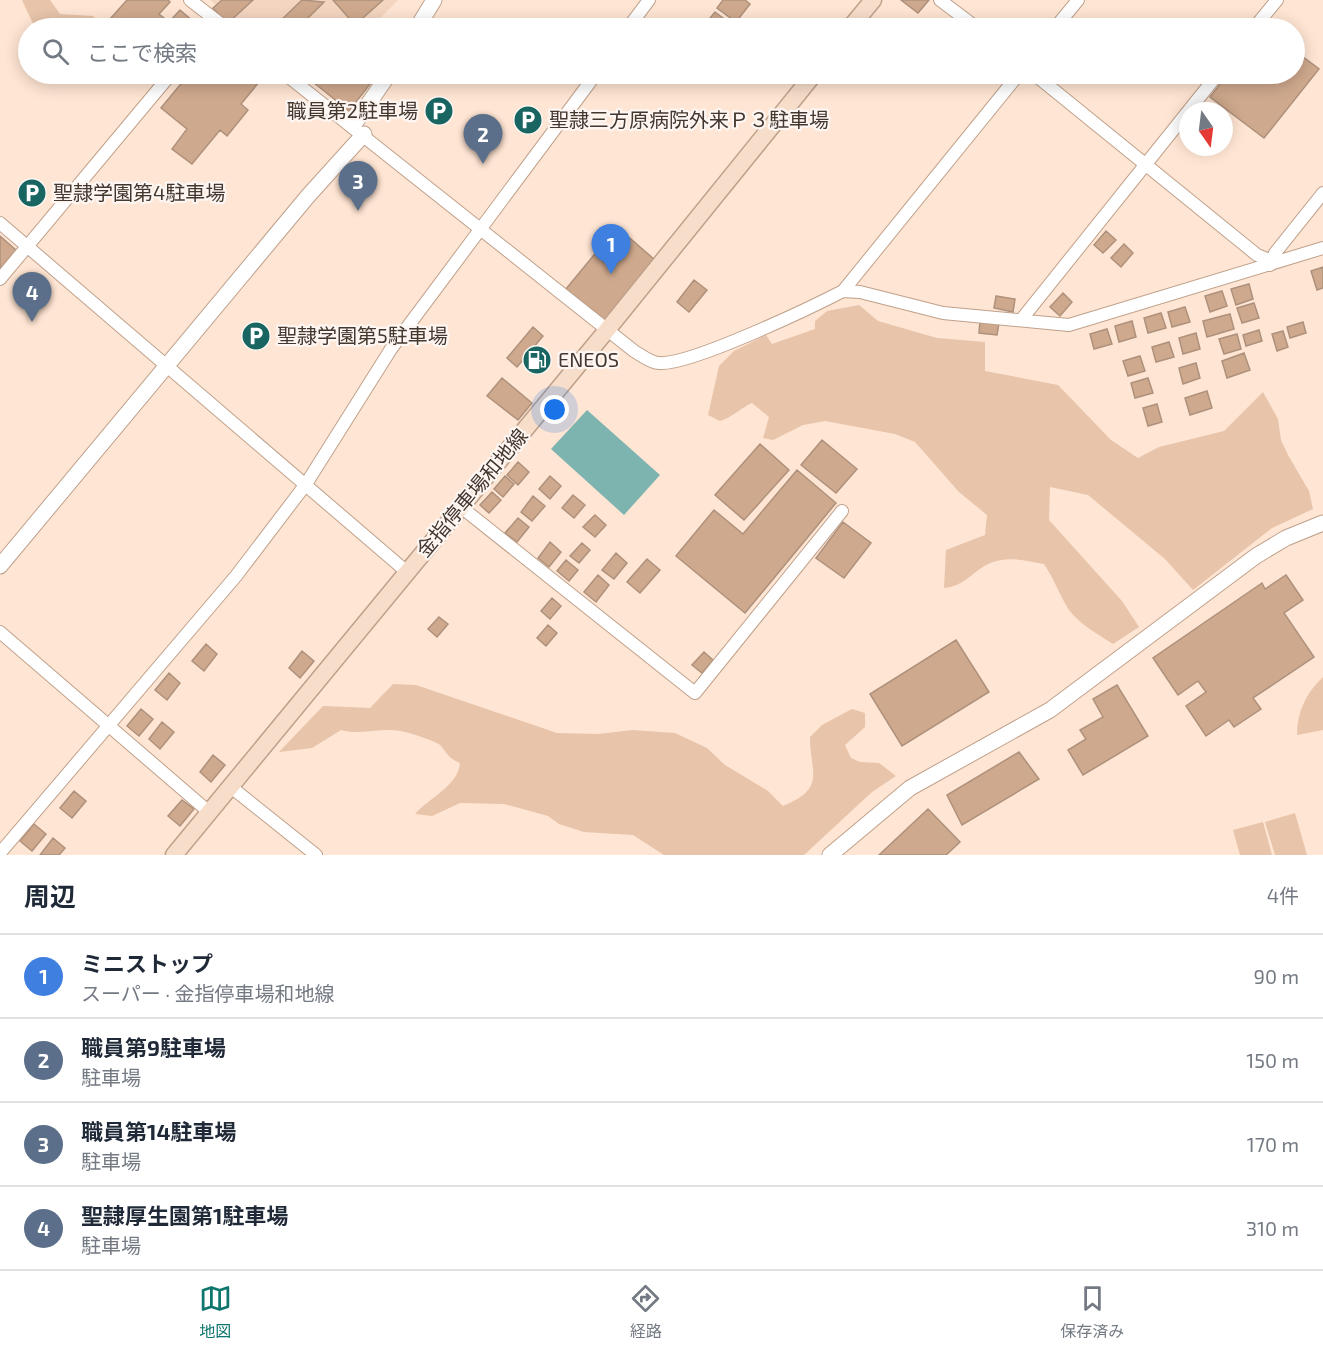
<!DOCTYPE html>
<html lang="ja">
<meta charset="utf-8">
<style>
body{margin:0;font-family:"Exo 2","Noto Sans JP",sans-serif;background:#f2f2f3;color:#1f2937}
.compass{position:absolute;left:1179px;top:102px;width:54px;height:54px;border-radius:50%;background:#fff;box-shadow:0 3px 15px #0003;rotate:166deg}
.you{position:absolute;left:555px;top:410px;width:21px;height:21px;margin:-15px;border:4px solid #fff;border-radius:50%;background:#1a73e8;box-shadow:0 0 0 9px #1a73e833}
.badge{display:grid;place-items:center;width:39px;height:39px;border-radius:50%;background:#0f766e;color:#fff;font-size:20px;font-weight:700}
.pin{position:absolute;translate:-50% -50px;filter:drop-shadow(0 2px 3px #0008)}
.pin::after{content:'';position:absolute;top:32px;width:21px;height:18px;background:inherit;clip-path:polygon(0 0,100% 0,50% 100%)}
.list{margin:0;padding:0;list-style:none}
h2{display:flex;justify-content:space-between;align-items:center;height:78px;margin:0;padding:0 24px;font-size:26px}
h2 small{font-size:20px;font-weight:400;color:#747a83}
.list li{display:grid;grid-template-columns:39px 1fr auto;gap:18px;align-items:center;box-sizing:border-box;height:84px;padding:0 24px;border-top:2px solid #e0e1e3}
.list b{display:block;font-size:22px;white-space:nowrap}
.list p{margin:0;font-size:20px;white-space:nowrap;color:#747a83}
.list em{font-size:20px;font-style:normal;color:#747a83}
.icon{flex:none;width:33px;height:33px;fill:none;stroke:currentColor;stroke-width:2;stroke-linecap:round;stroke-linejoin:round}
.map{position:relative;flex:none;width:1323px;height:855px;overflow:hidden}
.search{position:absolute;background:#fff;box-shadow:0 3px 15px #0003;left:18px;right:18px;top:18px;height:66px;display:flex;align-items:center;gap:15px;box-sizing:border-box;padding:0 21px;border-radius:33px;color:#747a83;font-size:22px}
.sheet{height:414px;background:#fff}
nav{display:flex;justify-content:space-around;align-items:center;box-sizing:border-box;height:84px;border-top:2px solid #e0e1e3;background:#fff;font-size:16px;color:#747a83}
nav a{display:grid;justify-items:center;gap:3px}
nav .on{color:#0f766e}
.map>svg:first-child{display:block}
.built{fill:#f4d6c0}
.green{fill:#e7c4aa}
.water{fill:#7db4b0}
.building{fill:#cfa98d;stroke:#ae917c;stroke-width:1.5}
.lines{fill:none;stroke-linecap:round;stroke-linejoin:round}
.minor-casing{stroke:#bfa18b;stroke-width:14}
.tertiary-casing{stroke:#bfa18b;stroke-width:17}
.secondary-casing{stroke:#bfa18b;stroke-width:19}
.minor{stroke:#fff;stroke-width:12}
.tertiary{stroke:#fff;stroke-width:15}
.secondary{stroke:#f7deca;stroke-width:16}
.labels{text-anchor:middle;stroke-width:4.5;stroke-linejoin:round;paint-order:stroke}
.poi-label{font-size:20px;fill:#43372e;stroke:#fdf6f2;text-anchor:start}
.street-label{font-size:20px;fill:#43372e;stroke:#fdf6f2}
</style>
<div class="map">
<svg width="1323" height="855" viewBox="0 0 1323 855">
<rect width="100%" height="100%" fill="#ffe5d3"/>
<path class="built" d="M210,0H398L370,28H243Z"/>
<path class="green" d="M22,0H50L60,14L94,16L90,28H35Z
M859,305L878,321L937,338L985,342V371L1058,385L1111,440L1138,458L1159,447L1224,431L1263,392L1278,419L1281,440L1288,455L1309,491L1313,509L1272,528L1193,590L1165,559L1088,495L1050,487L1049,520L1122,601L1139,627L1113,644C1098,634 1075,622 1066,605C1058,591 1053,577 1044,564C1027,561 1009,556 993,562C975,568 965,587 944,588L946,550L985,535L987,515L959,492L915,442L895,434L825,421L803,425L773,440L763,438L769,417L752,403C741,408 731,418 720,421L708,415L719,366L734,351L766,335L772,344L815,329V321L827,311Z
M1323,677V730L1297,735C1297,712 1306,693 1323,677Z
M393,684L416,685L557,733L598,734L632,730L675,733L707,748L725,765L768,791L783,806C827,788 810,773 810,737L822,725L852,709L865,713V727L845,745L851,758L860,762L879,763L896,776L872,792L804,855H664L633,835L584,832L559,824L548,816L504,804L460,803L432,816L415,814C429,798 459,785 460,763C447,757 449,755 440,745C437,742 411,733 405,732C382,726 362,736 341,730L312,748L279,752L323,706L370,708Z
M1295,813L1307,855H1275L1265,822Z
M1263,822L1272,855H1240L1233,830Z"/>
<path class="water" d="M587,410L660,475L624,515L551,449Z"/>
<path class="building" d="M127,0H168L170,2L159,14L169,22L180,10L201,28H102Z
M222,0H253L227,24L213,8Z
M302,0L324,2L308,18L313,23L308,28H273Z
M333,0H383L355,25Z
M723,0H745L750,4L736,22L717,8Z
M901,0H929L918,13Z
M715,12L735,27L733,28H702Z
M1294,50L1319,69L1264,138L1210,97L1228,74H1294Z
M189,74H213L222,81L228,74L264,76L241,104L248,110L227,136L220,130L192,164L172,149L187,129L161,108Z
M312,74H378L349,111L308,78Z
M617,227L655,260L606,321L566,289Z
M1106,231L1116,240L1103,253L1094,245Z
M614,233L629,245L610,267L596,255Z
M0,236L16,250L0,269Z
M1124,244L1133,253L1121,267L1111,258Z
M1323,267V288L1317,290L1311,271Z
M694,280L707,290L689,312L677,302Z
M1249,284L1253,299L1236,305L1231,289Z
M1222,291L1227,306L1210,312L1205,296Z
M1063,293L1072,302L1060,316L1050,307Z
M996,296L1015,299L1013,312L994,308Z
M1254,303L1259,318L1242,323L1237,308Z
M1185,307L1190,322L1172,327L1168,312Z
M1161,313L1166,328L1148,333L1144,318Z
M1230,314L1234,329L1207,337L1203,321Z
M980,321L999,323L997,335L979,333Z
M1132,321L1136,337L1119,342L1115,326Z
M1303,322L1306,333L1290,338L1287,327Z
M533,327L543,336L517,367L507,358Z
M1107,329L1112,344L1094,349L1090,334Z
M1259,330L1262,341L1246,346L1243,335Z
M1283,331L1288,347L1277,351L1272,334Z
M1196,333L1200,349L1183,354L1179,338Z
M1237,334L1241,349L1224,354L1219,339Z
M1169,342L1174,357L1156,362L1152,347Z
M1244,353L1250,370L1227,378L1222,361Z
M1140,356L1145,371L1128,376L1123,361Z
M1196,363L1200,378L1183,384L1179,368Z
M502,378L532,403L518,420L487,396Z
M1148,378L1153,393L1135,398L1131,383Z
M1207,391L1212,408L1190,415L1185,398Z
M1157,404L1162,422L1148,426L1143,408Z
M822,440L857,469L836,493L801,465Z
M760,444L789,470L744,520L715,495Z
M518,462L529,472L518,485L507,475Z
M797,470L836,503L745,613L676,556L714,510L743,534Z
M505,476L514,484L503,497L494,489Z
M550,476L561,486L550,499L539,489Z
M492,492L501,500L489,513L480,505Z
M573,495L585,505L574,518L562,508Z
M533,496L545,506L532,521L521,512Z
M595,515L606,525L595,537L583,527Z
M518,518L529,527L517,542L505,533Z
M843,522L871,543L844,578L816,558Z
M550,542L561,552L549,567L538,558Z
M582,543L590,550L579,563L570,556Z
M616,553L627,563L614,579L602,570Z
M647,559L660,570L640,593L627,582Z
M566,560L578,570L569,581L557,571Z
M598,575L609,585L596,602L584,592Z
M1286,575L1303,600L1284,613L1314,657L1253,698L1261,709L1234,727L1229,720L1206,736L1186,706L1206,692L1198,681L1178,695L1153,658L1262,583L1265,589Z
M552,598L561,606L550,619L541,611Z
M439,617L448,624L437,637L428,629Z
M548,625L557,633L546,646L537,638Z
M956,640L989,692L902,746L870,694Z
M206,644L217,654L204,671L192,661Z
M302,651L314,661L300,678L289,668Z
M704,652L713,660L702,673L692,665Z
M169,673L180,683L167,700L155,690Z
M1117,685L1148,736L1083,775L1068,750L1086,739L1080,730L1103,717L1093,699Z
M141,709L153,719L139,736L127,726Z
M162,722L174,732L160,749L149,739Z
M1019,752L1039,779L962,825L947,795Z
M213,755L225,765L211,782L200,772Z
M74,791L86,801L72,818L60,808Z
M182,800L194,809L180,826L168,816Z
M928,809L960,842L946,855H879Z
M34,824L46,834L32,851L20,841Z
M53,838L65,848L59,855H40Z"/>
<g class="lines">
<g class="minor-casing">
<path id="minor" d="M190,0L226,28
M940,0L977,28
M628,28L649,0
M1055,28L1078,0
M1254,28L1277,0
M285,74L634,351C641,355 651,363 659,363C689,366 812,307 843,291L1019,74
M1034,74L1257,255L1267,259L1270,265L1275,253L1323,193
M0,223L407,572
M0,279L171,74
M843,291L860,292L943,313L1069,325L1323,248
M1021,320L1218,74
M461,507L695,693L842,511
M0,632L209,812
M231,787L316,855
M0,853L236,576L306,484L391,349L596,74"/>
</g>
<g class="tertiary-casing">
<path id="tertiary" d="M417,28L434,0
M353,126L389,74
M0,566L308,196L364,134
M830,855L910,788L1050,710L1256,556L1286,538L1323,523"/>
</g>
<g class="secondary-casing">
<path id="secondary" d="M850,28L873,0
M174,855L607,330L814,74"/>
</g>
<use href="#minor" class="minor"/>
<use href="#tertiary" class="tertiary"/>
<use href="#secondary" class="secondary"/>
</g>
<defs>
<g id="parking-disc" transform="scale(1.5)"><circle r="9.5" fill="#186561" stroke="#fdf6f2"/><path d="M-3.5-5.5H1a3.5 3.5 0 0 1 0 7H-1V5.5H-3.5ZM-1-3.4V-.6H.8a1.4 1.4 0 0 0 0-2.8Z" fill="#fff"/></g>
<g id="fuel-disc" transform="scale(1.5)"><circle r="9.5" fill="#186561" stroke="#fdf6f2"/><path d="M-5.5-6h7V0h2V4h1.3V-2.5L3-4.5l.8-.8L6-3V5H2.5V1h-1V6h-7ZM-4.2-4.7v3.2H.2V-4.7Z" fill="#fff"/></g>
</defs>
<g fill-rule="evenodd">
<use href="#parking-disc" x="439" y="111"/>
<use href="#parking-disc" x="528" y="120"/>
<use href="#parking-disc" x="32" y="193"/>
<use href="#parking-disc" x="256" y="336"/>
<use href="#fuel-disc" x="537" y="360"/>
</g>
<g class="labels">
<g class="poi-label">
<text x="418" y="118" text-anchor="end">職員第2駐車場</text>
<text x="549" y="127">聖隷三方原病院外来Ｐ３駐車場</text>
<text x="53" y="200">聖隷学園第4駐車場</text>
<text x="277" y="343">聖隷学園第5駐車場</text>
<text x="558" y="367">ENEOS</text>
</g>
<g class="street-label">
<text transform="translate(472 493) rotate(-50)" y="7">金指停車場和地線</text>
</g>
</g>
</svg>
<svg class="compass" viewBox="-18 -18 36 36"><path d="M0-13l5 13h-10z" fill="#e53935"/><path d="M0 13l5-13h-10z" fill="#747a83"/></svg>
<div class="you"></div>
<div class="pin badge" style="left:611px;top:274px;background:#3f7fe0">1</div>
<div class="pin badge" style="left:483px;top:164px;background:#5c6f8a">2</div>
<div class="pin badge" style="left:358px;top:211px;background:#5c6f8a">3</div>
<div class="pin badge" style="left:32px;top:322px;background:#5c6f8a">4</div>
<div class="search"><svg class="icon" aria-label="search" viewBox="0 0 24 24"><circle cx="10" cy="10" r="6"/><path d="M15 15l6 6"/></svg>ここで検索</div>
</div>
<section class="sheet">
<h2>周辺<small>4件</small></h2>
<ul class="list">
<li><span class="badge" style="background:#3f7fe0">1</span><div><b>ミニストップ</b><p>スーパー · 金指停車場和地線</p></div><em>90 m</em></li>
<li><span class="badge" style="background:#5c6f8a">2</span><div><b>職員第9駐車場</b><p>駐車場</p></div><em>150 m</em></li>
<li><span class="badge" style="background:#5c6f8a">3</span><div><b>職員第14駐車場</b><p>駐車場</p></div><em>170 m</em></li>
<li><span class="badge" style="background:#5c6f8a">4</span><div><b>聖隷厚生園第1駐車場</b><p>駐車場</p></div><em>310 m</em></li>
</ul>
</section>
<nav>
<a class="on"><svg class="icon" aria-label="map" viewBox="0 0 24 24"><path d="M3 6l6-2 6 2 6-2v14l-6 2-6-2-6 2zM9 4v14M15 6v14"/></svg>地図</a>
<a><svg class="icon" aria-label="directions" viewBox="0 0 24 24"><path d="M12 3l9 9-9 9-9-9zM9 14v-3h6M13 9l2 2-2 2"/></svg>経路</a>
<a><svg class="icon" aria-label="saved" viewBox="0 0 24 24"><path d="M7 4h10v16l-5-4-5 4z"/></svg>保存済み</a>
</nav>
